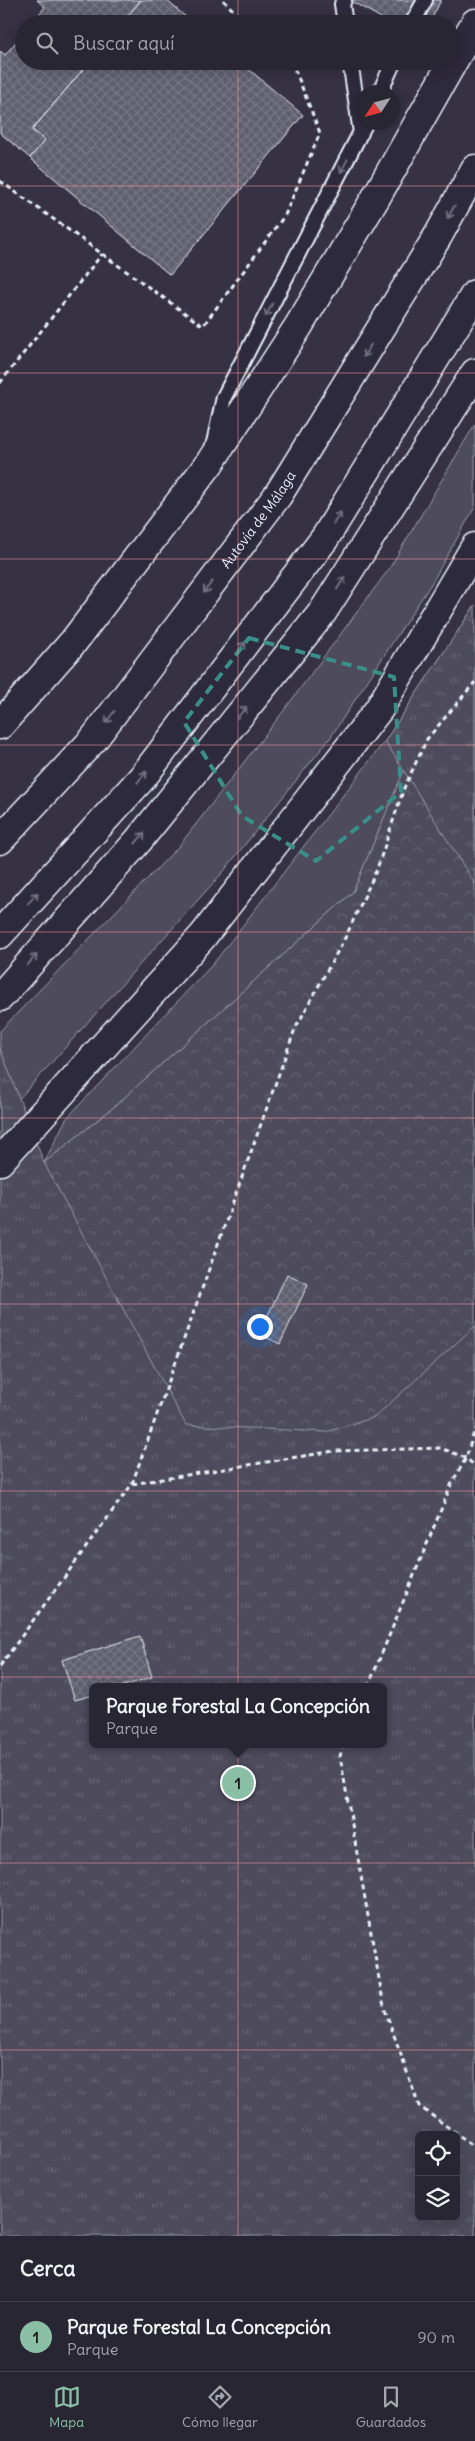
<!DOCTYPE html>
<html lang="es">
<meta charset="utf-8">
<style>
body{margin:0;font-family:Delius,sans-serif;background:#302e3b;color:#f1f3f6}
.controls{position:absolute;right:15px;bottom:15px;display:grid;overflow:hidden;border-radius:8px;box-shadow:0 2px 12px #0003}
.controls button{width:45px;height:45px;display:grid;place-items:center;padding:0;border:0;border-bottom:1px solid #44434e;background:#282633;color:#f1f3f6;font:25px sans-serif}
.compass{position:absolute;left:355px;top:85px;width:45px;height:45px;border-radius:50%;background:#282633;box-shadow:0 2px 12px #0003;rotate:234deg}
.you{position:absolute;left:259px;top:1326px;width:18px;height:18px;margin:-12px;border:4px solid #fff;border-radius:50%;background:#1a73e8;box-shadow:0 0 0 8px #1a73e833}
.badge{display:grid;place-items:center;width:32px;height:32px;border-radius:50%;background:#8abfa5;color:#111;font-size:16px;font-weight:700}
.pin{position:absolute;translate:-50% -50%;border:2px solid #fff;box-shadow:0 1px 5px #0006}
.popup{position:absolute;left:89px;top:1683px;width:298px;height:65px;box-sizing:border-box;display:grid;place-content:center;border-radius:8px;background:#282633;filter:drop-shadow(0 1px 4px #0005);font-size:16px;white-space:nowrap;color:#a5a5ac}
.popup b{font-size:19px;color:#f1f3f6}
.popup::after{content:'';position:absolute;left:50%;top:100%;margin-left:-10px;border:10px solid transparent;border-top-color:#282633}
.list{margin:0;padding:0;list-style:none}
h2{display:flex;justify-content:space-between;align-items:center;height:65px;margin:0;padding:0 20px;font-size:21px}
h2 small{font-size:16px;font-weight:400;color:#a5a5ac}
.list li{display:grid;grid-template-columns:32px 1fr auto;gap:15px;align-items:center;box-sizing:border-box;height:70px;padding:0 20px;border-top:1px solid #44434e}
.list b{display:block;font-size:19px;white-space:nowrap}
.list p{margin:0;font-size:16px;white-space:nowrap;color:#a5a5ac}
.list em{font-size:16px;font-style:normal;color:#a5a5ac}
.icon{flex:none;width:28px;height:28px;fill:none;stroke:currentColor;stroke-width:2;stroke-linecap:round;stroke-linejoin:round}
.map{position:relative;flex:none;width:475px;height:2236px;overflow:hidden}
.search{position:absolute;background:#282633;box-shadow:0 2px 12px #0003;left:15px;right:15px;top:15px;height:55px;display:flex;align-items:center;gap:12px;box-sizing:border-box;padding:0 18px;border-radius:28px;color:#a5a5ac;font-size:19px}
.sheet{height:135px;background:#282633}
nav{display:flex;justify-content:space-around;align-items:center;box-sizing:border-box;height:70px;border-top:1px solid #44434e;background:#282633;font-size:14px;color:#a5a5ac}
nav a{display:grid;justify-items:center;gap:2px}
nav .on{color:#8abfa5}
.map>svg:first-child{display:block}
.grass{fill:#4d4b5c;stroke:#9a9eaa}
.forest{fill:url(#forest-crowns);stroke:#9a9eaa}
.park{fill:url(#park-tufts);stroke:#9a9eaa;fill-rule:evenodd}
.building{fill:url(#building-cross-hatch);stroke:#e8f1f8}
.lines{fill:none;stroke-linecap:round;stroke-linejoin:round}
.service-casing{stroke:#e8f1f8;stroke-width:18}
.minor-casing{stroke:#e8f1f8;stroke-width:31}
.tertiary-casing{stroke:#e8f1f8;stroke-width:31}
.motorway-casing{stroke:#e8f1f8;stroke-width:31}
.path{stroke:#e8f1f8;stroke-width:3;stroke-dasharray:5 4;stroke-linecap:butt}
.service{stroke:#2f2a3d;stroke-width:14}
.minor{stroke:#2f2a3d;stroke-width:28}
.tertiary{stroke:#2f2a3d;stroke-width:28}
.motorway{stroke:#2f2a3d;stroke-width:28}
.oneway{stroke:#70707e}
.marked{fill:none;stroke:#3a8f8a;stroke-width:4;stroke-dasharray:10 6;stroke-linejoin:round}
.grid{fill:none;stroke:#ff9aa2;stroke-width:1;stroke-opacity:0.55}
.labels{text-anchor:middle;stroke-width:4;stroke-linejoin:round;paint-order:stroke}
.street-label{font-size:14px;fill:#e8f1f8;stroke:#2f2a3d}
</style>
<div class="map">
<svg width="475" height="2236" viewBox="0 0 475 2236">
<defs>
<pattern id="forest-crowns" width="20" height="18" patternUnits="userSpaceOnUse" patternTransform="scale(1.25)"><rect width="20" height="18" fill="#4d4b5c"/><path d="M2 6a3 3 0 1 1 6 0M12 15a3 3 0 1 1 6 0" fill="none" stroke="#676574"/></pattern>
<pattern id="park-tufts" width="24" height="20" patternUnits="userSpaceOnUse" patternTransform="scale(1.25)"><rect width="24" height="20" fill="#4d4b5c"/><path d="M3 7l-1-3M5 7V3M7 7l1-3M15 17l-1-3M17 17v-4M19 17l1-3" fill="none" stroke="#676574"/></pattern>
<pattern id="building-cross-hatch" width="8" height="8" patternUnits="userSpaceOnUse" patternTransform="scale(1.25)"><rect width="8" height="8" fill="#605e6e"/><path d="M0 0l8 8M0 8l8-8" fill="none" stroke="#777683"/></pattern>
</defs>
<rect width="100%" height="100%" fill="#363244"/>
<filter id="ink" filterUnits="userSpaceOnUse"><feTurbulence type="fractalNoise" baseFrequency=".02" numOctaves="2"/><feDisplacementMap in="SourceGraphic" scale="10" xChannelSelector="R" yChannelSelector="G"/><feConvolveMatrix kernelMatrix="1 2 1 2 8 2 1 2 1" color-interpolation-filters="sRGB"/></filter>
<g filter="url(#ink)">
<path class="grass" d="M475,424V507L431,584L330,738L223,872L0,1120V1031L179,846L282,713L389,569Z
M475,605L353,892L115,1106L44,1163L66,1119L213,964L385,741Z"/>
<path class="forest" d="M475,666V1405L93,1687V1744L0,2236L44,1163L115,1106L353,892L417,739Z"/>
<path class="park" d="M475,605V884L385,741Z
M0,1048L44,1163L186,1425L326,1432L375,1417L475,1326V2236H0ZM93,1687H383V1744H93ZM419,2135H456V2217H419Z"/>
<path class="building" d="M37,0H141L121,24H31L45,7Z
M141,0H166L194,24H121Z
M349,0H441L429,24H392Z
M24,32V61H90L32,130L45,140L30,158L0,133V51L5,55Z
M90,61H239L303,115L170,275L30,158L45,140L32,130Z
M287,1274L308,1284L280,1344L259,1334Z
M140,1636L152,1677L120,1687H93V1695L75,1700L62,1660Z"/>
<g class="lines">
<g class="service-casing">
<path id="service" d="M344,0L342,4L345,24
M412,24L425,0
M350,61L361,133
M380,92L394,61
M214,443L224,397L366,122"/>
</g>
<g class="minor-casing">
<path id="minor" d="M0,1161L203,936L379,709L475,547"/>
</g>
<g class="tertiary-casing">
<path id="tertiary" d="M0,725L74,641L209,464L298,327L375,199L475,23"/>
</g>
<g class="motorway-casing">
<g id="motorway">
<path id="s1" d="M0,840L93,740L278,495L438,236L475,169"/>
<path d="M0,934L142,778L325,538L475,294"/>
<path d="M0,997L138,841L322,613L475,373"/>
</g>
</g>
<path class="path" d="M223,0L247,24
M0,181L203,326L285,215L320,133L296,72L285,61
M0,383L102,254
M132,1484L295,1029L346,936L377,869L404,788L427,739L475,682
M0,1666L132,1484L334,1451L441,1448L466,1458L475,1466
M368,1687L452,1483L466,1458L475,1429
M344,1744L340,1756L384,2007L419,2106L475,2147"/>
<use href="#service" class="service"/>
<use href="#minor" class="minor"/>
<use href="#tertiary" class="tertiary"/>
<use href="#motorway" class="motorway"/>
</g>
<defs><path id="oneway-shaft" d="M-6 0H5M1.5-3L5.5 0L1.5 3" fill="none" stroke-width="1.6" stroke-linecap="round" stroke-linejoin="round" transform="scale(1.25)"/></defs>
<g class="oneway">
<use href="#oneway-shaft" transform="translate(344 166) rotate(118)"/>
<use href="#oneway-shaft" transform="translate(451 212) rotate(119)"/>
<use href="#oneway-shaft" transform="translate(269 310) rotate(118)"/>
<use href="#oneway-shaft" transform="translate(367 351) rotate(122)"/>
<use href="#oneway-shaft" transform="translate(337 518) rotate(-58)"/>
<use href="#oneway-shaft" transform="translate(341 583) rotate(-58)"/>
<use href="#oneway-shaft" transform="translate(208 587) rotate(127)"/>
<use href="#oneway-shaft" transform="translate(241 648) rotate(-53)"/>
<use href="#oneway-shaft" transform="translate(242 712) rotate(-51)"/>
<use href="#oneway-shaft" transform="translate(110 717) rotate(127)"/>
<use href="#oneway-shaft" transform="translate(142 777) rotate(-50)"/>
<use href="#oneway-shaft" transform="translate(140 838) rotate(-50)"/>
<use href="#oneway-shaft" transform="translate(33 898) rotate(-48)"/>
<use href="#oneway-shaft" transform="translate(32 960) rotate(-48)"/>
</g>
</g>
<path class="marked" d="M249,638L394,677L401,792L316,861L242,816L184,722Z"/>
<path class="grid" d="M238,0V24M238,61V2236M0,186H475M0,373H475M0,559H475M0,745H475M0,932H475M0,1118H475M0,1304H475M0,1491H475M0,1677H475M0,1863H475M0,2050H475"/>
<g class="labels">
<g class="street-label">
<text dy="5" stroke="none"><textPath href="#s1" startOffset="412">Autovía de Málaga</textPath></text>
</g>
</g>
</svg>
<div class="controls">
<button><svg class="icon" aria-label="locate" viewBox="0 0 24 24"><circle cx="12" cy="12" r="6"/><path d="M12 2v4M12 18v4M2 12h4M18 12h4"/></svg></button>
<button><svg class="icon" aria-label="layers" viewBox="0 0 24 24"><path d="M12 4l9 5-9 5-9-5zM3 14l9 5 9-5"/></svg></button>
</div>
<svg class="compass" viewBox="-18 -18 36 36"><path d="M0-13l5 13h-10z" fill="#e53935"/><path d="M0 13l5-13h-10z" fill="#a5a5ac"/></svg>
<div class="you"></div>
<div class="pin badge" style="left:238px;top:1783px">1</div>
<div class="popup"><b>Parque Forestal La Concepción</b>Parque</div>
<div class="search"><svg class="icon" aria-label="search" viewBox="0 0 24 24"><circle cx="10" cy="10" r="6"/><path d="M15 15l6 6"/></svg>Buscar aquí</div>
</div>
<section class="sheet">
<h2>Cerca<small></small></h2>
<ul class="list">
<li><span class="badge">1</span><div><b>Parque Forestal La Concepción</b><p>Parque</p></div><em>90 m</em></li>
</ul>
</section>
<nav>
<a class="on"><svg class="icon" aria-label="map" viewBox="0 0 24 24"><path d="M3 6l6-2 6 2 6-2v14l-6 2-6-2-6 2zM9 4v14M15 6v14"/></svg>Mapa</a>
<a><svg class="icon" aria-label="directions" viewBox="0 0 24 24"><path d="M12 3l9 9-9 9-9-9zM9 14v-3h6M13 9l2 2-2 2"/></svg>Cómo llegar</a>
<a><svg class="icon" aria-label="saved" viewBox="0 0 24 24"><path d="M7 4h10v16l-5-4-5 4z"/></svg>Guardados</a>
</nav>
